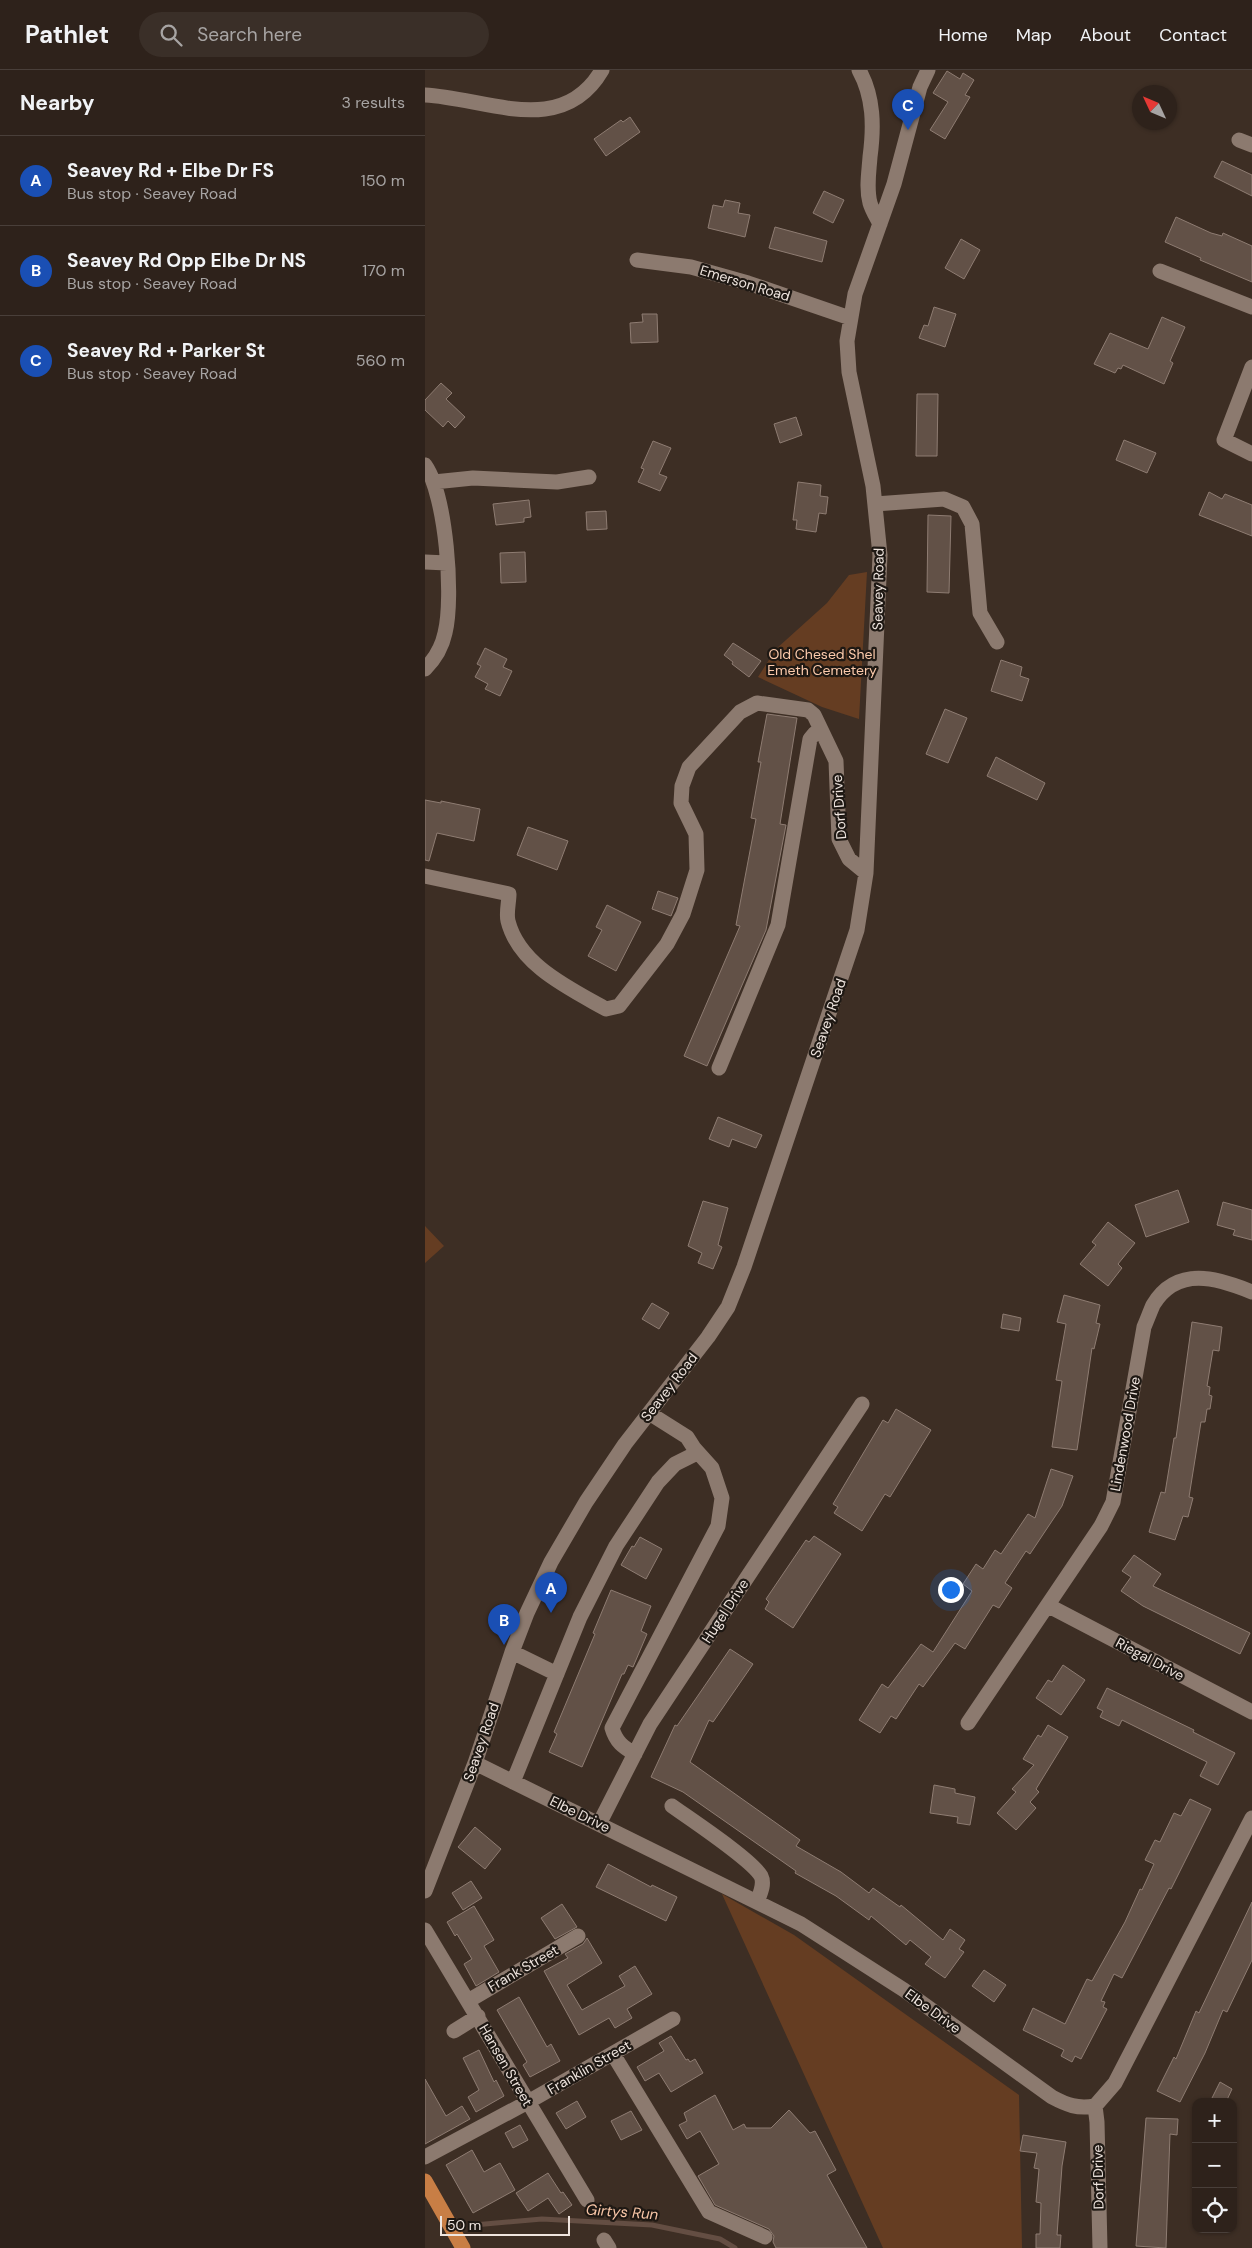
<!DOCTYPE html>
<meta charset="utf-8">
<style>
body{margin:0;font-family:"DM Sans",sans-serif;background:#3a2f28;color:#f1f3f6}
.controls{position:absolute;right:15px;bottom:15px;display:grid;overflow:hidden;border-radius:10px;box-shadow:0 1px 4px #0004}
.controls button{width:45px;height:45px;display:grid;place-items:center;padding:0;border:0;border-bottom:1px solid #493f3a;background:#2e221b;color:#f1f3f6;font:25px sans-serif}
.compass{position:absolute;left:707px;top:15px;width:45px;height:45px;border-radius:50%;background:#2e221b;box-shadow:0 1px 4px #0004;rotate:314deg}
.scale{position:absolute;left:15px;bottom:12px;width:130px;box-sizing:border-box;padding-left:5px;border:2px solid #efe5df;border-top:0;font-size:14px;line-height:18px;white-space:nowrap;color:#efe5df;-webkit-text-stroke:4px #1e1813;paint-order:stroke}
.you{position:absolute;left:525px;top:1519px;width:18px;height:18px;margin:-12px;border:4px solid #fff;border-radius:50%;background:#1a73e8;box-shadow:0 0 0 8px #1a73e833}
.badge{display:grid;place-items:center;width:32px;height:32px;border-radius:50%;background:#d93025;color:#fff;font-size:16px;font-weight:700}
.pin{position:absolute;translate:-50% -41px;filter:drop-shadow(0 1px 2px #0008)}
.pin::after{content:'';position:absolute;top:26px;width:18px;height:15px;background:inherit;clip-path:polygon(0 0,100% 0,50% 100%)}
.list{margin:0;padding:0;list-style:none}
h2{display:flex;justify-content:space-between;align-items:center;height:65px;margin:0;padding:0 20px;font-size:21px}
h2 small{font-size:16px;font-weight:400;color:#a7a4a3}
.list li{display:grid;grid-template-columns:32px 1fr auto;gap:15px;align-items:center;box-sizing:border-box;height:90px;padding:0 20px;border-top:1px solid #493f3a}
.list b{display:block;font-size:19px;white-space:nowrap}
.list p{margin:0;font-size:16px;white-space:nowrap;color:#a7a4a3}
.list em{font-size:16px;font-style:normal;color:#a7a4a3}
.icon{flex:none;width:28px;height:28px;fill:none;stroke:currentColor;stroke-width:2;stroke-linecap:round;stroke-linejoin:round}
.map{position:relative;flex:none;width:827px;height:2178px;overflow:hidden}
header{display:flex;align-items:center;gap:30px;box-sizing:border-box;height:70px;padding:0 25px;background:#2e221b;border-bottom:1px solid #493f3a}
header strong{font-size:24px}
nav{display:flex;gap:28px;margin-inline-start:auto;font-size:18px}
.search{width:350px;height:45px;background:#3a2f28;display:flex;align-items:center;gap:12px;box-sizing:border-box;padding:0 18px;border-radius:28px;color:#a7a4a3;font-size:19px}
main{display:flex}
aside{flex:1;background:#2e221b}
.map>svg:first-child{display:block}
.green{fill:#653d22}
.lines{fill:none;stroke-linecap:round;stroke-linejoin:round}
.stream{stroke:#644e43;stroke-width:5}
.building{fill:#625147;stroke:#8e7c72}
.minor{stroke:#8c7a6f;stroke-width:15}
.major{stroke:#c87e45;stroke-width:15}
.labels{text-anchor:middle;stroke-width:4.5;stroke-linejoin:round;paint-order:stroke}
.street-label{font-size:14px;fill:#efe5df;stroke:#1e1813}
.park-label{font-size:14px;fill:#fdcbac;stroke:#1e1813}
.water-label{font-size:15px;font-style:italic;fill:#f7c5a6;stroke:#1e1813}
</style>
<header>
<strong>Pathlet</strong>
<div class="search"><svg class="icon" aria-label="search" viewBox="0 0 24 24"><circle cx="10" cy="10" r="6"/><path d="M15 15l6 6"/></svg>Search here</div>
<nav><a>Home</a><a>Map</a><a>About</a><a>Contact</a></nav>
</header>
<main>
<aside>
<h2>Nearby<small>3 results</small></h2>
<ul class="list">
<li><span class="badge" style="background:#1a4fb4">A</span><div><b>Seavey Rd + Elbe Dr FS</b><p>Bus stop · Seavey Road</p></div><em>150 m</em></li>
<li><span class="badge" style="background:#1a4fb4">B</span><div><b>Seavey Rd Opp Elbe Dr NS</b><p>Bus stop · Seavey Road</p></div><em>170 m</em></li>
<li><span class="badge" style="background:#1a4fb4">C</span><div><b>Seavey Rd + Parker St</b><p>Bus stop · Seavey Road</p></div><em>560 m</em></li>
</ul>
</aside>
<div class="map">
<svg width="827" height="2178" viewBox="0 0 827 2178">
<rect width="100%" height="100%" fill="#3d2e24"/>
<path class="green" d="M442,502L434,649L397,637L333,607L351,579L402,533L424,505Z
M0,1156L19,1176L0,1193Z
M297,1824L369,1865L594,2025L597,2178H458Z"/>
<g class="lines">
<path class="stream" d="M49,2155L117,2149L227,2155L295,2169L310,2178"/>
</g>
<path class="building" d="M522,1L535,9L538,3L549,10L540,25L545,27L520,69L505,60L523,32L508,23Z
M205,47L215,62L181,86L169,69L196,50L198,52Z
M797,91L827,105V126L789,107Z
M399,121L419,130L408,153L388,143Z
M300,130L315,133L313,143L325,145L320,167L283,158L288,135L298,137Z
M751,147L786,163L797,166L798,163L827,176V212L775,190L776,188L740,172Z
M350,157L402,171L397,192L344,178Z
M536,169L555,180L539,209L520,198Z
M509,237L531,244L520,277L494,268L499,255L503,256Z
M217,244H232L233,272L206,273L205,253L218,252Z
M737,247L760,257L745,291L748,293L739,314L698,295L696,299L693,298L690,303L669,294L685,263L723,279Z
M16,313L27,323L21,329L40,347L30,358L23,351L18,357L0,340V330Z
M492,324H513L512,386H491Z
M371,347L377,365L355,373L349,354Z
M699,370L731,383L722,403L691,390Z
M228,371L246,378L234,404L242,407L235,421L213,412L219,399L216,398Z
M373,412L396,415L395,426L403,427L401,444L394,443L391,462L371,459L372,450H368Z
M784,422L797,429L800,424L827,435V466L774,445Z
M104,430L106,447L99,448V452L71,455L68,434Z
M181,441L182,459L162,460L161,442Z
M503,445L526,446L524,523L502,522Z
M100,482L101,512L76,513L75,483Z
M308,573L336,591L324,607L307,594L308,592L299,585Z
M60,578L82,589L78,597L87,601L75,626L60,619L63,614L50,607L56,596L52,594Z
M576,590L597,597L595,606L604,609L597,631L566,621Z
M520,639L542,648L523,693L501,684Z
M342,644L372,648L355,754L361,755L341,860L282,996L259,986L315,856L311,855L331,749L326,748L336,692H333Z
M571,687L620,713L612,730L562,706Z
M0,730L16,733V731L55,739L49,771L12,763L4,791L0,790Z
M103,757L143,771L132,800L92,785Z
M233,821L253,828L246,846L227,839Z
M182,835L216,852L191,901L163,886L177,860L171,857Z
M293,1047L337,1065L331,1078L307,1069L304,1077L284,1069Z
M753,1120L764,1152L721,1167L710,1135Z
M278,1131L303,1138L293,1175L297,1177L288,1199L273,1193L277,1183L263,1176Z
M798,1132L827,1140V1170L808,1165L810,1160L792,1155Z
M683,1152L710,1173L693,1194L697,1198L683,1216L655,1194L671,1175L667,1172Z
M639,1225L675,1235L671,1253L675,1254L669,1279L667,1278L652,1380L627,1377L637,1311L631,1310L641,1254L632,1252Z
M227,1233L244,1243L234,1259L217,1249Z
M578,1244L596,1248L594,1261L576,1258Z
M767,1252L797,1257L794,1281L788,1280L782,1316L785,1317L784,1325L787,1326L785,1339H782L780,1352H776L764,1427L768,1428L763,1447L758,1446L750,1470L724,1462L736,1422L740,1423L749,1368H751Z
M471,1339L506,1360L465,1427L460,1424L437,1461L409,1443L413,1437L408,1434L458,1350L463,1353Z
M626,1399L648,1406L637,1436L605,1484L601,1481L580,1513L587,1518L574,1538L568,1535L540,1579L530,1573L498,1617L494,1614L471,1649L466,1646L455,1663L434,1650L457,1614L463,1618L496,1574L508,1582L547,1521L538,1514L551,1494L558,1499L570,1480L576,1484L603,1444L610,1448Z
M389,1466L416,1484L368,1558L340,1539L344,1532L341,1529L381,1470L384,1472Z
M215,1467L237,1479L221,1509L196,1495L207,1476L209,1477Z
M709,1485L736,1504L728,1516L825,1563L815,1584L718,1536L696,1521L706,1507L697,1501Z
M186,1520L226,1536L216,1561L222,1564L208,1597L203,1595L199,1604H197L157,1697L124,1682L132,1664L129,1662L170,1564L168,1563Z
M305,1579L328,1594L288,1652L284,1650L265,1692L375,1770L371,1776L416,1802L444,1823L448,1818L475,1837L476,1835L518,1870L525,1859L540,1870L534,1879L539,1882L520,1908L500,1894L506,1887L485,1870L481,1875L446,1846L444,1850L411,1826L370,1803L371,1801L258,1722L226,1707L250,1655L252,1656Z
M638,1595L660,1610L636,1645L611,1628L623,1610L627,1612Z
M682,1618L769,1660L768,1662L810,1683L793,1715L775,1706L782,1692L697,1650L694,1656L675,1647L678,1641L672,1638Z
M623,1655L643,1667L611,1719L614,1722L605,1732L611,1738L591,1760L572,1743L591,1722L587,1719L609,1695L598,1689L613,1665L616,1667Z
M509,1715L530,1719V1723L550,1727L545,1755L532,1753L533,1747L505,1743Z
M765,1729L786,1739L746,1819L744,1818L697,1908L689,1904L676,1931L680,1932L678,1937L682,1939L656,1989L650,1986L647,1992L636,1986L639,1980L598,1960L608,1938L640,1954L662,1909L667,1911L700,1852L715,1819L717,1820L729,1794L720,1790L730,1770L735,1772L749,1743L756,1746Z
M50,1757L76,1779L60,1799L33,1777Z
M183,1794L226,1817L227,1815L252,1827L241,1851L171,1817Z
M46,1811L57,1828L38,1840L27,1823Z
M827,1832V1890L802,1942L798,1940L780,1983L755,2032L732,2021L749,1987L751,1989L771,1941L774,1943Z
M137,1834L152,1857L130,1869L116,1848Z
M49,1836L69,1870L59,1876L74,1902L51,1916L39,1894L47,1889L32,1864L30,1866L22,1852Z
M162,1868L177,1893L142,1915L157,1940L200,1916L194,1906L210,1896L227,1924L202,1939L207,1948L190,1958L184,1948L154,1965L119,1901L143,1888L140,1884L158,1874Z
M559,1900L581,1915L569,1932L547,1916Z
M94,1927L122,1977L126,1974L135,1991L105,2007L98,1995L102,1992L72,1940Z
M246,1966L261,1990L263,1989L265,1992L270,1989L278,2003L246,2022L234,2003L220,2011L212,1997L239,1981L234,1973Z
M54,1980L69,2012L71,2010L79,2026L51,2042L43,2027L54,2020L38,1988Z
M0,2009L21,2046L37,2036L45,2049L0,2074Z
M795,2012L807,2019L801,2032H785Z
M290,2025L308,2060L319,2054L321,2058H346L364,2040L385,2063L390,2061L411,2100L402,2105L442,2178H351L348,2172L349,2166L344,2159L290,2135L273,2106L294,2094L275,2061L262,2069L254,2055L262,2051L259,2043Z
M152,2031L161,2047L141,2059L131,2043Z
M206,2041L217,2060L196,2070L186,2051Z
M721,2048L753,2049L752,2065L745,2064L741,2178L711,2176Z
M95,2055L103,2070L88,2078L80,2063Z
M598,2065L641,2072L637,2096L632,2165H636L635,2178H611V2164H615L616,2133L611,2132L614,2099L609,2098L612,2083L595,2081Z
M47,2080L59,2102L75,2093L90,2120L48,2143L21,2095Z
M123,2103L136,2123L138,2122L147,2135L134,2144L123,2128L103,2141L91,2123Z"/>
<g class="lines">
<path class="minor" d="M434,0C449,27 449,57 445,87C444,102 441,118 445,133C447,140 452,148 455,154
M0,25C61,28 137,69 177,0
M814,70L827,75
M212,190L266,197L323,213L425,248
M735,201L827,237
M827,297L799,370L827,384
M0,395C21,425 29,527 20,563C17,577 10,589 0,599
M9,412L48,408L132,412L164,407
M450,434L519,429L538,437L547,454L555,543L572,572
M0,492L22,493
M0,806L84,824C84,832 81,843 83,851C94,895 144,918 181,939L194,936L242,874L258,844L272,800L271,764L256,733L257,716L264,697L315,642L332,633L383,640L389,645L411,691L414,769L424,789L441,803
M294,998L353,855L385,669L390,663L398,664
M624,1536L827,1642
M87,1582L132,1604
M543,1653L676,1456L688,1432L719,1257C722,1250 725,1242 728,1235C752,1195 793,1208 827,1222
M210,1684C198,1677 191,1672 187,1658L293,1456L297,1428L287,1398L269,1378
M50,1693L376,1854L479,1920L627,2027C642,2035 652,2039 670,2036L690,2013L827,1748
M88,1712L155,1547L191,1476L233,1412L250,1394L268,1385L269,1378L262,1367L224,1343
M247,1736C265,1749 326,1789 336,1806C340,1814 335,1824 332,1832
M174,1754L225,1654L437,1334
M0,1821L50,1693L87,1582L102,1543L126,1492L161,1432L200,1374L283,1267L303,1237L319,1197L432,860L441,803L455,485L448,416L424,302L422,271L430,224L469,114L495,17L503,0
M0,1860L162,2130
M43,1931L153,1866
M29,1961L53,1946
M188,1984L284,2142L340,2167
M670,2036L672,2052L675,2178
M0,2087L103,2032L248,1949
M179,2170L184,2178"/>
<path class="major" d="M0,2111L38,2178"/>
</g>
<g class="labels">
<g class="street-label">
<text transform="translate(320 213) rotate(17)" y="5">Emerson Road</text>
<text transform="translate(453 519) rotate(-89)" y="5">Seavey Road</text>
<text transform="translate(414 737) rotate(-94)" y="5">Dorf Drive</text>
<text transform="translate(403 948) rotate(-71)" y="5">Seavey Road</text>
<text transform="translate(244 1317) rotate(-52)" y="5">Seavey Road</text>
<text transform="translate(700 1364) rotate(-80)" y="5">Lindenwood Drive</text>
<text transform="translate(300 1541) rotate(-57)" y="5">Hugel Drive</text>
<text transform="translate(725 1589) rotate(28)" y="5">Riegal Drive</text>
<text transform="translate(56 1672) rotate(-71)" y="5">Seavey Road</text>
<text transform="translate(155 1744) rotate(26)" y="5">Elbe Drive</text>
<text transform="translate(98 1898) rotate(-30)" y="5">Frank Street</text>
<text transform="translate(508 1941) rotate(36)" y="5">Elbe Drive</text>
<text transform="translate(81 1995) rotate(60)" y="5">Hansen Street</text>
<text transform="translate(164 1997) rotate(-30)" y="5">Franklin Street</text>
<text transform="translate(673 2107) rotate(-91)" y="5">Dorf Drive</text>
</g>
<g class="park-label">
<text x="397" y="589">Old Chesed Shel<tspan x="397" dy="16">Emeth Cemetery</tspan></text>
</g>
<g class="water-label">
<text transform="translate(197 2142) rotate(4)" y="5">Girtys Run</text>
</g>
</g>
</svg>
<div class="controls">
<button>+</button>
<button>−</button>
<button><svg class="icon" aria-label="locate" viewBox="0 0 24 24"><circle cx="12" cy="12" r="6"/><path d="M12 2v4M12 18v4M2 12h4M18 12h4"/></svg></button>
</div>
<svg class="compass" viewBox="-18 -18 36 36"><path d="M0-13l5 13h-10z" fill="#e53935"/><path d="M0 13l5-13h-10z" fill="#a7a4a3"/></svg>
<div class="scale">50 m</div>
<div class="you"></div>
<div class="pin badge" style="left:126px;top:1543px;background:#1a4fb4">A</div>
<div class="pin badge" style="left:79px;top:1575px;background:#1a4fb4">B</div>
<div class="pin badge" style="left:483px;top:60px;background:#1a4fb4">C</div>
</div>
</main>
